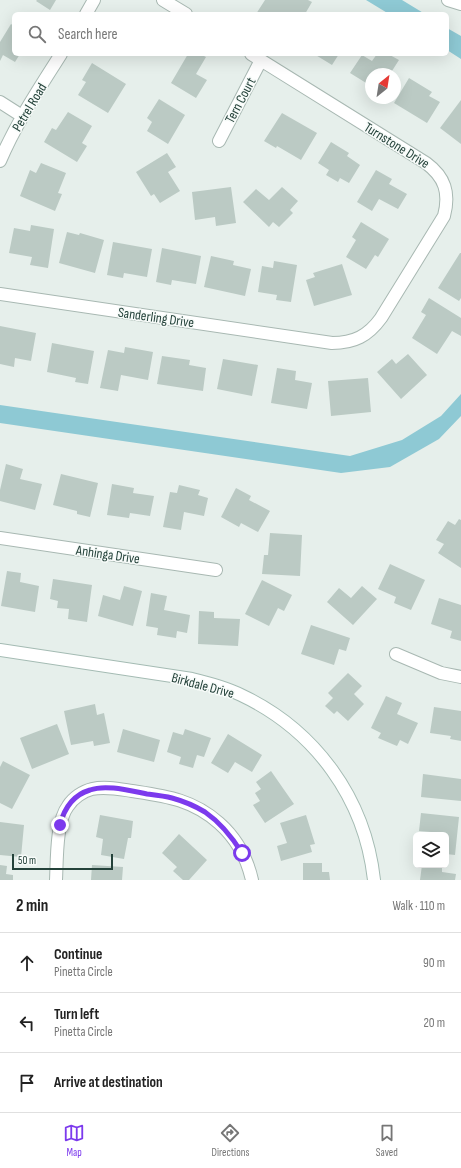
<!DOCTYPE html>
<meta charset="utf-8">
<style>
body{margin:0;font-family:"Sofia Sans Condensed",sans-serif;background:#f6f6f6;color:#222}
.controls{position:absolute;right:12px;bottom:12px;display:grid;overflow:hidden;border-radius:6px;box-shadow:0 4px 16px #0002}
.controls button{width:36px;height:36px;display:grid;place-items:center;padding:0;border:0;border-bottom:1px solid #e0e0e0;background:#fff;color:#222;font:20px sans-serif}
.compass{position:absolute;left:365px;top:68px;width:36px;height:36px;border-radius:50%;background:#fff;box-shadow:0 4px 16px #0002;rotate:30deg}
.scale{position:absolute;left:12px;bottom:10px;width:101px;box-sizing:border-box;padding-left:4px;border:2px solid #24423a;border-top:0;font-size:11px;line-height:14px;white-space:nowrap;color:#24423a;-webkit-text-stroke:3px #f7fbf9;paint-order:stroke}
.stop{position:absolute;width:12px;height:12px;margin:-9px;border:3px solid #7c3aed;border-radius:50%;background:#fff}
.stop.end{background:#7c3aed;border-color:#fff;box-shadow:0 1px 4px #0008}
.list{margin:0;padding:0;list-style:none}
h2{display:flex;justify-content:space-between;align-items:center;height:52px;margin:0;padding:0 16px;font-size:17px}
h2 small{font-size:13px;font-weight:400;color:#767676}
.list li{display:grid;grid-template-columns:26px 1fr auto;gap:12px;align-items:center;box-sizing:border-box;height:60px;padding:0 16px;border-top:1px solid #e0e0e0}
.list b{display:block;font-size:15px;white-space:nowrap}
.list p{margin:0;font-size:13px;white-space:nowrap;color:#767676}
.list em{font-size:13px;font-style:normal;color:#767676}
.icon{flex:none;width:22px;height:22px;fill:none;stroke:currentColor;stroke-width:2;stroke-linecap:round;stroke-linejoin:round}
.map{position:relative;flex:none;width:461px;height:880px;overflow:hidden}
.search{position:absolute;background:#fff;box-shadow:0 4px 16px #0002;left:12px;right:12px;top:12px;height:44px;display:flex;align-items:center;gap:10px;box-sizing:border-box;padding:0 14px;border-radius:6px;color:#767676;font-size:15px}
.sheet{height:232px;background:#fff}
nav{display:flex;justify-content:space-around;align-items:center;box-sizing:border-box;height:56px;border-top:1px solid #e0e0e0;background:#fff;font-size:11px;color:#767676}
nav a{display:grid;justify-items:center;gap:2px}
nav .on{color:#7c3aed}
.map>svg:first-child{display:block}
.water{fill:#8ec9d4}
.building{fill:#bbcac4}
.lines{fill:none;stroke-linecap:round;stroke-linejoin:round}
.street-casing{stroke:#a8b8b2;stroke-width:14}
.secondary-casing{stroke:#a4bbb3;stroke-width:14}
.street{stroke:#fff;stroke-width:12}
.secondary{stroke:#fff;stroke-width:12}
.route{stroke:#7c3aed;stroke-width:5}
.labels{text-anchor:middle;stroke-width:3;stroke-linejoin:round;paint-order:stroke}
.street-label{font-size:14px;fill:#24423a;stroke:#f7fbf9}
</style>
<div class="map">
<svg width="461" height="880" viewBox="0 0 461 880">
<rect width="100%" height="100%" fill="#e6efeb"/>
<path class="water" d="M366,0H402L425,14H389Z
M447,28L461,36V59L447,50Z
M461,394V416L439,439L390,467L341,473L0,423V405L350,456L402,440L441,416Z"/>
<path class="building" d="M37,0H56L50,10L36,1Z
M265,0H308L312,2L305,14H256Z
M11,24L14,26V54H20L15,62L3,55L0,61V42Z
M188,54H200L206,57L196,74L207,80L196,98L171,83Z
M314,54H339L332,65Z
M377,54H388L399,60L390,74H371V86L350,73L362,55L372,61Z
M92,63L126,84L108,113L78,95L86,82L82,80Z
M409,78L432,92L429,96L440,102L427,123L394,103Z
M159,99L185,115L168,144L147,131L152,122L147,118Z
M461,100V144L440,128Z
M68,112L92,126L82,143L87,146L77,162L44,142L52,128L56,130Z
M282,113L317,133L301,160L277,146L276,148L264,141Z
M331,142L349,153L347,156L360,165L349,183L340,178L338,182L326,175L329,170L318,163Z
M167,153L176,167L168,172L180,191L160,203L154,194L151,196L136,172Z
M41,163L66,173L58,193L62,194L55,211L20,196L30,170L36,173Z
M376,170L392,179L389,184L407,194L398,209L379,199L372,211L357,202Z
M231,187L236,223L216,226L215,217L195,220L192,192Z
M282,187L298,201L290,210L293,213L279,227L273,222L269,227L243,202L256,189L269,200Z
M361,222L389,239L378,257L375,255L366,269L346,257L356,240L352,237Z
M31,225L54,229L48,268L30,265L32,257L9,253L14,228L30,231Z
M67,232L79,235L80,233L104,240L95,273L59,263Z
M113,242L152,249L147,277L124,273L123,278L107,275Z
M162,248L201,256L196,284L172,280L171,285L156,282Z
M460,253H461V298L459,301L438,288Z
M211,256L234,261L233,265L251,269L245,296L204,287Z
M274,261L297,265L291,302L276,300L277,295L258,292L262,266L273,268Z
M342,264L352,295L314,306L306,280L315,277L313,273Z
M429,298L461,318V336L452,331L437,354L412,338L426,315L421,312Z
M0,326L36,333L31,361L15,358L14,367L0,364Z
M52,343L94,351L88,384L75,382L76,378L47,372Z
M125,347L153,352L148,380L121,375L118,391L100,388L108,350L124,353Z
M408,354L427,375L401,399L377,372L392,359L396,364Z
M162,356L190,360L189,365L206,368L203,391L157,384Z
M223,359L258,365L252,396L217,389Z
M277,368L296,371L295,380L312,383L307,409L271,403Z
M368,378L371,412L331,416L328,381Z
M6,464L23,469L20,479L42,484L35,510L0,501V490Z
M61,474L98,483L90,517L77,514V511L53,505Z
M112,484L134,488L133,493L154,496L150,516L130,513L129,518L107,515Z
M179,485L200,490L198,495L208,498L204,516L184,512L181,530L163,527L170,492L177,493Z
M236,488L251,496L249,500L270,511L258,532L241,523L239,527L221,517Z
M459,519L461,520V568L438,553L444,544L436,540L448,521L455,525Z
M270,533L302,535L300,576L262,574L264,555H268Z
M390,564L425,580L411,610L394,603L396,597L378,589Z
M7,571L21,573L20,582L39,586L35,612L1,606Z
M53,579L92,585L87,622L68,619L69,609L57,608L58,601L50,599Z
M262,580L292,595L284,611L278,608L269,626L245,614Z
M124,586L142,591L133,626L98,616L103,595L120,600Z
M362,586L377,599L353,625L327,602L339,588L351,598Z
M151,593L167,596L164,610L190,615L187,633L177,631L176,638L157,635L158,628L146,626Z
M439,598L461,605V641L450,638L452,631L431,624Z
M199,611L214,612V618L240,619L238,646L198,644Z
M311,625L350,638L346,651L339,649L334,665L301,654Z
M348,673L362,686L354,694L364,704L348,721L337,711L334,714L325,706L333,698L328,693Z
M386,696L402,703L397,714L418,723L408,744L400,740L397,746L378,738L381,733L371,728Z
M95,704L97,715L104,713L110,743L94,746L93,741L71,745L64,711Z
M434,707L461,711V741L450,739L451,736L430,733Z
M57,724L69,754L32,769L20,738Z
M123,729L160,740L154,762L117,752Z
M185,729L211,738L204,757L197,755L193,768L179,764L181,757L167,752L173,732L183,735Z
M228,734L262,755L252,772L235,762L228,773L211,763Z
M3,761L30,775L12,809L0,803V767Z
M271,771L294,804L265,823L253,805L260,801L255,793L261,789L256,782Z
M423,774L461,779V801L421,797Z
M421,813L459,817L455,855L446,854V835H430L431,832L419,831Z
M100,815L133,821L131,838H128L124,859L101,855L103,839L96,837Z
M306,815L315,844L310,845L312,852L281,861L277,846L287,843L280,823Z
M0,822L24,825L21,857L0,855Z
M179,834L207,860L189,880H183L173,871L177,867L162,853Z
M303,863H322V872H329L330,880H303Z
M0,865L7,866L6,874L13,875V880H0Z
M92,865L123,867L122,880H91Z
M422,865H442V872L456,874L455,880H420Z"/>
<g class="lines">
<g class="street-casing">
<path id="street" d="M163,0L186,14
M448,0L461,4
M86,14L94,0
M0,102L22,116
M219,141L261,60
M0,161C16,123 39,89 61,54
M0,294L332,343C354,343 368,336 381,318L444,216C450,193 445,177 426,163L251,54
M0,538L216,570
M396,654L441,673L461,677
M56,880C57,861 56,821 68,806C73,798 83,791 92,789C105,786 119,789 132,791C165,796 192,799 219,823C236,838 247,858 252,880"/>
</g>
<g class="secondary-casing">
<path id="secondary" d="M0,650L192,679C209,683 225,687 241,695C315,730 365,798 374,880"/>
</g>
<use href="#street" class="street"/>
<use href="#secondary" class="secondary"/>
</g>
<g class="lines">
<path class="route" d="M60,825C64,809 73,795 90,790C106,784 131,791 147,794C155,795 164,796 172,798C183,801 195,806 205,812C221,823 232,837 242,853"/>
</g>
<g class="labels">
<g class="street-label">
<text transform="translate(240 100) rotate(-62)" y="5">Tern Court</text>
<text transform="translate(29 107) rotate(-59)" y="5">Petrel Road</text>
<text transform="translate(397 145) rotate(32)" y="5">Turnstone Drive</text>
<text transform="translate(156 317) rotate(8)" y="5">Sanderling Drive</text>
<text transform="translate(108 554) rotate(8)" y="5">Anhinga Drive</text>
<text transform="translate(203 685) rotate(15)" y="5">Birkdale Drive</text>
</g>
</g>
</svg>
<div class="controls">
<button><svg class="icon" aria-label="layers" viewBox="0 0 24 24"><path d="M12 4l9 5-9 5-9-5zM3 14l9 5 9-5"/></svg></button>
</div>
<svg class="compass" viewBox="-18 -18 36 36"><path d="M0-13l5 13h-10z" fill="#e53935"/><path d="M0 13l5-13h-10z" fill="#767676"/></svg>
<div class="scale">50 m</div>
<div class="stop" style="left:242px;top:853px"></div>
<div class="stop end" style="left:60px;top:825px"></div>
<div class="search"><svg class="icon" aria-label="search" viewBox="0 0 24 24"><circle cx="10" cy="10" r="6"/><path d="M15 15l6 6"/></svg>Search here</div>
</div>
<section class="sheet">
<h2>2 min<small>Walk · 110 m</small></h2>
<ul class="list">
<li><svg class="icon" aria-label="ahead" viewBox="0 0 24 24"><path d="M12 20V5M6 11l6-6 6 6"/></svg><div><b>Continue</b><p>Pinetta Circle</p></div><em>90 m</em></li>
<li><svg class="icon" aria-label="left" viewBox="0 0 24 24"><path d="M17 20v-9H6M10 6l-5 5 5 5"/></svg><div><b>Turn left</b><p>Pinetta Circle</p></div><em>20 m</em></li>
<li><svg class="icon" aria-label="arrive" viewBox="0 0 24 24"><path d="M6 21V4h12l-3 4 3 4H6"/></svg><div><b>Arrive at destination</b></div></li>
</ul>
</section>
<nav>
<a class="on"><svg class="icon" aria-label="map" viewBox="0 0 24 24"><path d="M3 6l6-2 6 2 6-2v14l-6 2-6-2-6 2zM9 4v14M15 6v14"/></svg>Map</a>
<a><svg class="icon" aria-label="directions" viewBox="0 0 24 24"><path d="M12 3l9 9-9 9-9-9zM9 14v-3h6M13 9l2 2-2 2"/></svg>Directions</a>
<a><svg class="icon" aria-label="saved" viewBox="0 0 24 24"><path d="M7 4h10v16l-5-4-5 4z"/></svg>Saved</a>
</nav>
